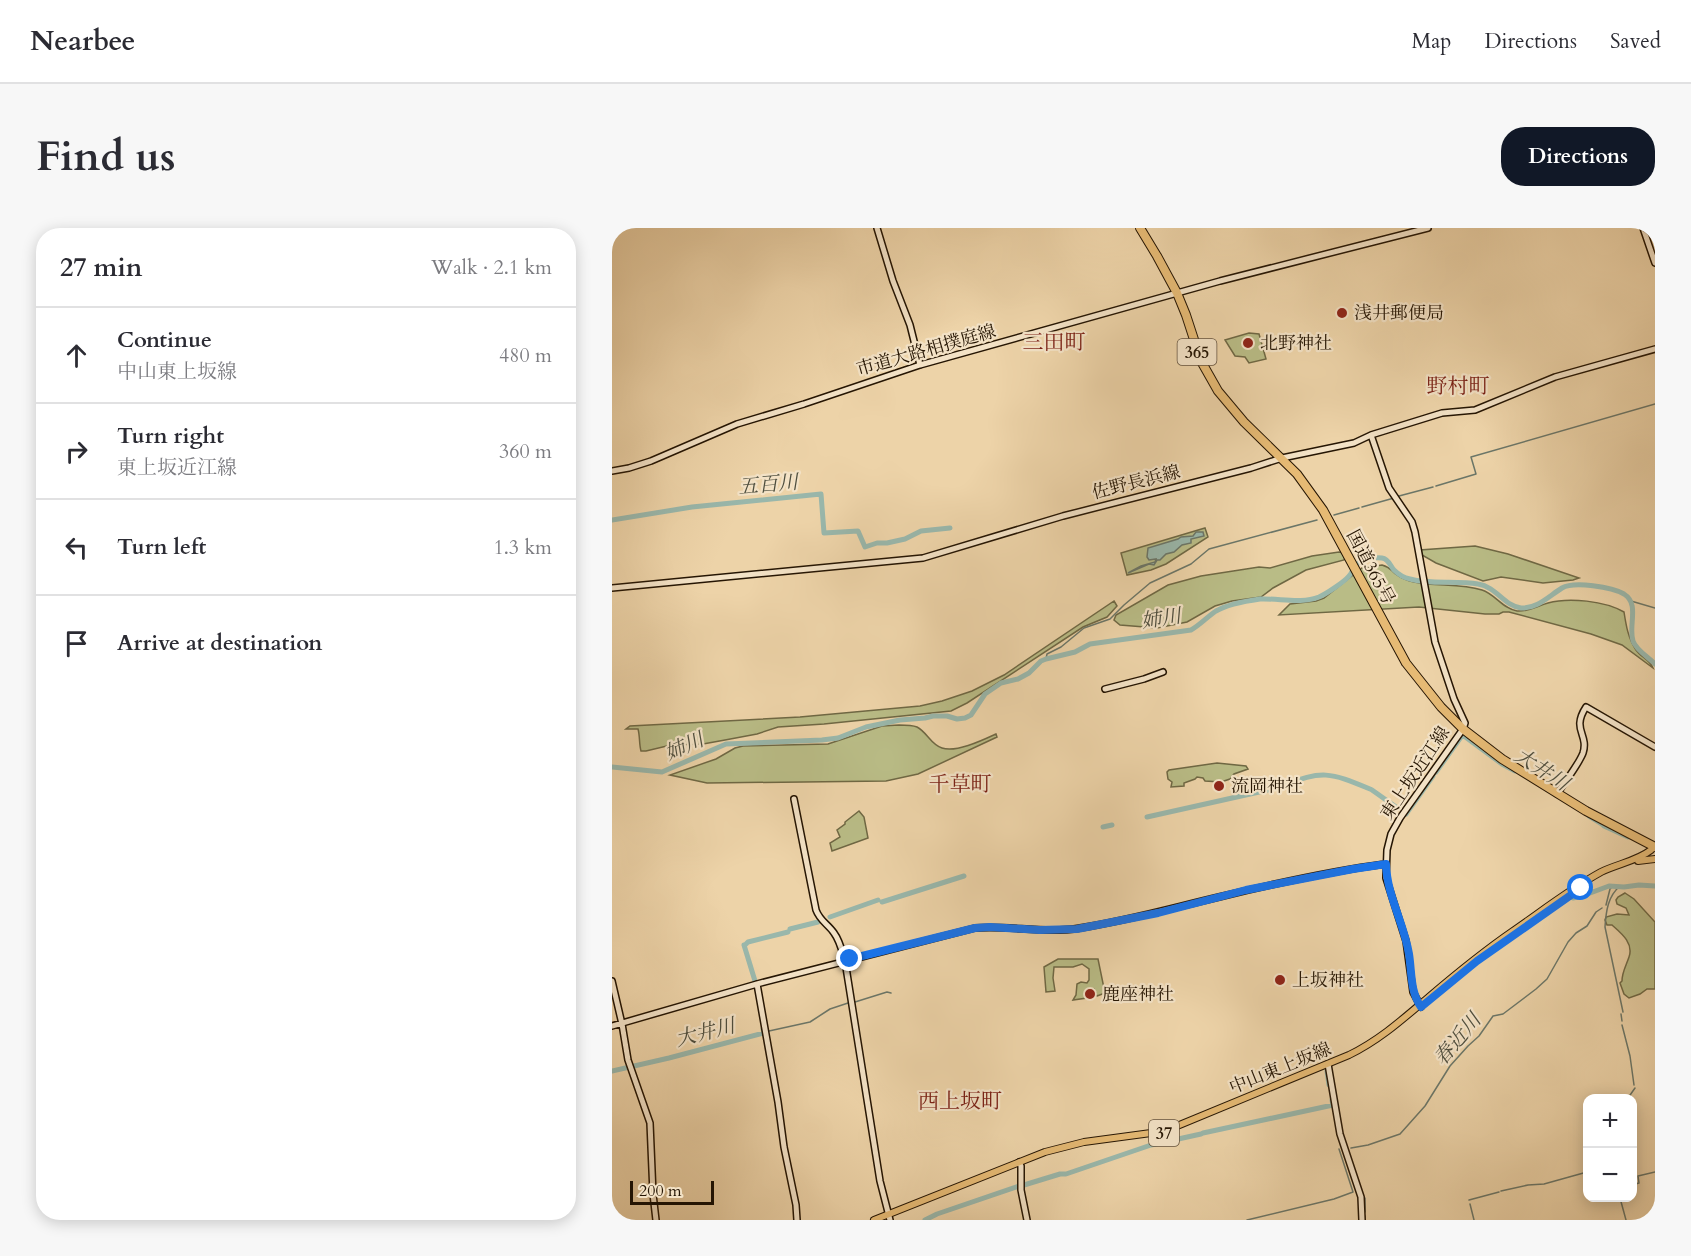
<!DOCTYPE html>
<meta charset="utf-8">
<style>
body{margin:0;font-family:Cardo,"Noto Serif JP",serif;background:#f7f7f7;color:#2b2b33}
.controls{position:absolute;right:18px;bottom:18px;display:grid;overflow:hidden;border-radius:12px;box-shadow:0 3px 15px #0003}
.controls button{width:54px;height:54px;display:grid;place-items:center;padding:0;border:0;border-bottom:2px solid #e1e1e2;background:#fff;color:#2b2b33;font:30px sans-serif}
.scale{position:absolute;left:18px;bottom:15px;width:84px;box-sizing:border-box;padding-left:6px;border:3px solid #251503;border-top:0;font-size:16px;line-height:21px;white-space:nowrap;color:#251503;-webkit-text-stroke:4px #f3e2c6;paint-order:stroke}
.stop{position:absolute;width:18px;height:18px;margin:-14px;border:4px solid #1a73e8;border-radius:50%;background:#fff}
.stop.end{background:#1a73e8;border-color:#fff;box-shadow:0 2px 6px #0008}
.list{margin:0;padding:0;list-style:none}
h2{display:flex;justify-content:space-between;align-items:center;height:78px;margin:0;padding:0 24px;font-size:26px}
h2 small{font-size:20px;font-weight:400;color:#7c7c81}
.list li{display:grid;grid-template-columns:39px 1fr auto;gap:18px;align-items:center;box-sizing:border-box;height:96px;padding:0 24px;border-top:2px solid #e1e1e2}
.list b{display:block;font-size:22px;white-space:nowrap}
.list p{margin:0;font-size:20px;white-space:nowrap;color:#7c7c81}
.list em{font-size:20px;font-style:normal;color:#7c7c81}
.icon{flex:none;width:33px;height:33px;fill:none;stroke:currentColor;stroke-width:2;stroke-linecap:round;stroke-linejoin:round}
.map{position:relative;flex:none;width:1043px;height:992px;overflow:hidden;border-radius:24px}
header{display:flex;align-items:center;gap:36px;box-sizing:border-box;height:84px;padding:0 30px;background:#fff;border-bottom:2px solid #e1e1e2}
header strong{font-size:28px}
nav{display:flex;gap:33px;margin-inline-start:auto;font-size:21px}
.intro{display:flex;align-items:center;justify-content:space-between;box-sizing:border-box;height:144px;padding:0 36px}
h1{margin:0;font-size:42px}
.button{padding:15px 27px;border-radius:24px;background:#111827;color:#fff;font-size:21px;font-weight:700}
main{display:flex;gap:36px;padding:0 36px}
aside{flex:1;background:#fff;border-radius:24px;box-shadow:0 3px 15px #0003}
.map>svg:first-child{display:block}
.green{fill:#b9bc86;stroke:#6f6844;stroke-width:1.5}
.water{fill:#99b7ab;stroke:#6b7668;stroke-width:1.5}
.lines{fill:none;stroke-linecap:round;stroke-linejoin:round}
.stream{stroke:#6b7668;stroke-width:1.5}
.river{stroke:#99b7ab;stroke-width:5}
.secondary-casing{stroke:#251503;stroke-width:8}
.primary-casing{stroke:#251503;stroke-width:8}
.highway-casing{stroke:#251503;stroke-width:10}
.secondary{stroke:#f3e2c6;stroke-width:5}
.primary{stroke:#e6ba74;stroke-width:6}
.highway{stroke:#e6ba74;stroke-width:8}
.route{stroke:#1a73e8;stroke-width:8}
.poi-dot{fill:#8f2418;stroke:#f3e2c6;stroke-width:2}
.labels{text-anchor:middle;stroke-width:4.5;stroke-linejoin:round;paint-order:stroke}
.shield{fill:#f3e2c6;stroke:#63523e;stroke-width:1.5}
.shield-label{font-size:16px;font-weight:bold;fill:#251503}
.poi-label{font-size:18px;fill:#251503;stroke:#f3e2c6;text-anchor:start}
.street-label{font-size:18px;fill:#251503;stroke:#f3e2c6}
.water-label{font-size:20px;font-style:italic;fill:#4e4e3e;stroke:#f3e2c6}
.quarter-label{font-size:21px;fill:#7a1f14;stroke:#f3e2c6}
</style>
<header>
<strong>Nearbee</strong>
<nav><a>Map</a><a>Directions</a><a>Saved</a></nav>
</header>
<div class="intro"><h1>Find us</h1><a class="button">Directions</a></div>
<main>
<aside>
<h2>27 min<small>Walk · 2.1 km</small></h2>
<ul class="list">
<li><svg class="icon" aria-label="ahead" viewBox="0 0 24 24"><path d="M12 20V5M6 11l6-6 6 6"/></svg><div><b>Continue</b><p>中山東上坂線</p></div><em>480 m</em></li>
<li><svg class="icon" aria-label="right" viewBox="0 0 24 24"><path d="M7 20v-9h11M14 6l5 5-5 5"/></svg><div><b>Turn right</b><p>東上坂近江線</p></div><em>360 m</em></li>
<li><svg class="icon" aria-label="left" viewBox="0 0 24 24"><path d="M17 20v-9H6M10 6l-5 5 5 5"/></svg><div><b>Turn left</b></div><em>1.3 km</em></li>
<li><svg class="icon" aria-label="arrive" viewBox="0 0 24 24"><path d="M6 21V4h12l-3 4 3 4H6"/></svg><div><b>Arrive at destination</b></div></li>
</ul>
</aside>
<div class="map">
<svg width="1043" height="992" viewBox="0 0 1043 992">
<rect width="100%" height="100%" fill="#edd3a8"/>
<filter id="stains"><feTurbulence type="fractalNoise" baseFrequency=".00333" numOctaves="4"/><feColorMatrix values="0 0 0 0 .2 0 0 0 0 .09 0 0 0 0 .02 0 0 0 .5 -.17"/></filter>
<radialGradient id="worn" r=".72"><stop offset=".6" stop-color="#630" stop-opacity="0"/><stop offset="1" stop-color="#630" stop-opacity=".3"/></radialGradient>
<path class="green" d="M637,105L647,106L654,131L637,135L633,129L623,128L613,112Z
M593,300L596,309L554,336L539,342L515,347L509,325Z
M863,318L896,326L967,350L961,352L931,355L889,349L871,353L824,335L810,327L808,322Z
M727,324L732,325L733,329L732,332L694,342L661,360L649,369L620,373L603,378L575,394L545,400L508,397L502,392L504,387L556,357L589,348L647,339L658,340L700,328Z
M770,337C780,340 778,342 785,347C789,350 797,353 802,354C824,359 847,355 870,362C883,366 891,381 905,383C917,384 925,378 936,375C957,369 993,373 1012,384C1014,397 1016,410 1024,422C1029,429 1038,432 1041,440L1010,417L979,406L897,384H891L887,386H873L807,379L667,387L678,376L704,373L712,370L750,340Z
M502,373L505,378L495,389L471,399L355,475L339,483L212,496L166,499L145,506L113,512L91,516L59,517L34,523H29C27,516 28,508 26,501H14L18,498L188,489L308,478L330,473L360,463L392,447Z
M287,497C293,497 300,497 305,499C315,504 319,517 330,520C344,525 371,512 384,506L385,509L306,546L274,553L95,555L58,547L104,531L123,520L131,518L216,516L270,498Z
M605,535L634,538L636,541L622,546L618,551L609,554L593,553L591,550L585,549L583,551L572,555V558L559,559L560,554L556,551L555,544L557,542Z
M247,583L252,589L256,610L220,623L218,615L228,609L225,602L233,596V594Z
M1013,665L1022,671L1043,694V761H1035L1028,766L1017,770L1012,766L1008,755L1010,753C1010,744 1014,738 1017,729C1022,715 1009,705 1000,697H995L993,692L994,689L1005,686L1017,687L1014,680L1005,676L1004,672L1006,669Z
M446,731H486L493,765L485,768L482,761L475,762V770L461,772L464,767L465,756L469,754L475,755L477,752V741L470,736L461,739H442L441,750L443,763L434,764L432,739Z"/>
<path class="water" d="M584,304H591L592,308L579,311V315L570,317L562,324L554,326L548,332H545L542,337L537,336L516,345L529,338L543,334L544,331L537,332L535,329L536,320L566,311L569,309L581,308Z"/>
<g class="lines">
<path class="stream" d="M824,258L864,246L859,229L1043,176
M787,268L821,259
M750,279L782,270
M722,287L747,280
M1019,373L1043,380
M434,431L435,426L449,419L472,400L498,391L512,377L538,355L579,336L597,321L705,292
M1008,658C996,668 994,683 993,699L1011,784
M994,677L998,661L1001,658
M243,774L275,764L279,765
M1009,786L1010,793
M1010,797L1018,828L1022,857
M157,803L198,794L218,781L236,775
M1016,870L1023,860
M739,920L756,917L788,906L813,878L838,838L856,818L867,808L881,788L891,786L924,761L935,751L956,714L964,705L975,698L984,684L990,680
M744,946L747,956
M1020,957L1027,955L1026,948L1043,944
M889,963L916,957L932,956L975,944
M753,970V984
M1008,970L1014,992
M857,972L887,964
M858,976L862,992
M753,988V992
M635,992L722,971L741,964L727,921"/>
<path class="river" d="M0,292L80,279L209,266L212,305L246,303L253,319L265,315H275L293,311L309,303L338,300
M0,539L50,544L114,516L210,512L226,510L254,499L288,492L313,490L321,488H335L345,491L353,490L359,487L373,466L389,455L406,451L417,445L429,433L434,431L463,424L478,416L579,402C588,397 595,389 604,383C616,376 634,373 648,371C667,370 689,376 707,369C714,366 732,354 737,348C740,345 741,340 744,337C749,331 763,329 770,330C777,331 778,338 782,342C786,346 793,350 798,351C819,357 845,352 866,356C885,359 892,378 909,380C925,381 937,368 950,360C962,353 1000,359 1012,366C1028,376 1016,397 1021,413C1024,422 1036,429 1043,436
M824,544L849,509L852,508L890,536L903,543
M669,558C711,542 717,544 758,561
M760,562L784,579
M794,586L821,548
M977,588L990,596L992,598L1016,609
M535,589L665,560
M491,599L500,597
M961,670L970,668L997,658L1012,659L1027,657L1043,658
M270,674L352,648
M218,689L266,672
M178,701L206,694
M134,716L136,714L176,704
M132,717L143,753
M0,843L57,830L152,805L151,801
M715,843L717,857
M591,905L721,877L720,872
M412,957L448,946H454L539,917L589,906
M313,992L325,986L407,958"/>
<g class="secondary-casing">
<path id="secondary" d="M265,0L281,53L298,97L308,137
M1031,0L1043,35
M759,207L777,260L800,294L803,304L823,414L842,471L853,495L851,501L788,590L779,606L775,622L774,650L794,713L801,764L809,779
M0,243L17,240L39,233L125,196L192,176L308,137L608,53L816,0
M0,360L311,330L451,288L639,240L670,230L742,215L759,207L830,185L863,182L943,149L1043,121
M493,461L532,451L551,444
M945,566C952,555 967,536 971,525C977,506 959,502 974,479L1043,519
M182,571L204,682C208,693 216,696 222,705C228,713 230,723 233,733L268,953L278,992
M0,753L10,796L16,832L38,895L41,966L44,992
M145,756L166,874L172,919L184,977L185,992
M0,798L145,756L363,700C398,697 433,706 468,700C515,693 560,680 607,669C661,656 719,643 773,636
M716,836L728,906L749,969L750,992
M407,934L409,938V962L415,992"/>
</g>
<g class="primary-casing">
<path id="primary" d="M1026,633L1043,631
M262,992L433,924L472,914L539,905L565,898L737,827C768,812 792,790 818,768C845,745 872,723 901,703C930,683 958,661 989,644C1005,636 1025,633 1039,622"/>
</g>
<g class="highway-casing">
<path id="highway" d="M528,0L545,28L565,65L574,87L589,133L606,163L632,194L685,246L711,282L794,435L829,479L851,501L890,531L974,583L1043,619"/>
</g>
<use href="#secondary" class="secondary"/>
<use href="#primary" class="primary"/>
<use href="#highway" class="highway"/>
</g>
<g class="lines">
<path class="route" d="M238,731L363,700L378,699L428,702L465,701L546,685L634,662L741,641L774,636C775,668 792,695 797,726C800,745 798,763 809,779L865,733L969,660"/>
</g>
<g class="poi-dot">
<circle cx="730" cy="85" r="6"/>
<circle cx="636" cy="115" r="6"/>
<circle cx="607" cy="558" r="6"/>
<circle cx="668" cy="752" r="6"/>
<circle cx="478" cy="766" r="6"/>
</g>
<g class="labels">
<g class="shield">
<rect x="565.5" y="111" width="39" height="26" rx="4.5"/>
<rect x="537" y="892" width="30" height="26" rx="4.5"/>
</g>
<g class="shield-label">
<text x="585" y="130">365</text>
<text x="552" y="911">37</text>
</g>
<g class="poi-label">
<text x="742" y="91">浅井郵便局</text>
<text x="648" y="121">北野神社</text>
<text x="619" y="564">流岡神社</text>
<text x="680" y="758">上坂神社</text>
<text x="490" y="772">鹿座神社</text>
</g>
<g class="street-label">
<text transform="translate(314 122) rotate(-16)" y="6">市道大路相撲庭線</text>
<text transform="translate(524 254) rotate(-14)" y="6">佐野長浜線</text>
<text transform="translate(759 339) rotate(62)" y="6">国道365号</text>
<text transform="translate(803 545) rotate(-56)" y="6">東上坂近江線</text>
<text transform="translate(668 840) rotate(-22)" y="6">中山東上坂線</text>
</g>
<g class="water-label">
<text transform="translate(156 256) rotate(-5)" y="7">五百川</text>
<text transform="translate(549 390) rotate(-9)" y="7">姉川</text>
<text transform="translate(72 518) rotate(-24)" y="7">姉川</text>
<text transform="translate(930 541) rotate(33)" y="7">大井川</text>
<text transform="translate(93 804) rotate(-14)" y="7">大井川</text>
<text transform="translate(845 811) rotate(-50)" y="7">春近川</text>
</g>
<g class="quarter-label">
<text x="442" y="121">三田町</text>
<text x="846" y="165">野村町</text>
<text x="348" y="563">千草町</text>
<text x="348" y="880">西上坂町</text>
</g>
</g>
<rect width="100%" height="100%" filter="url(#stains)"/>
<rect width="100%" height="100%" fill="url(#worn)"/>
</svg>
<div class="controls">
<button>+</button>
<button>−</button>
</div>
<div class="scale">200 m</div>
<div class="stop" style="left:969px;top:660px"></div>
<div class="stop end" style="left:238px;top:731px"></div>
</div>
</main>
